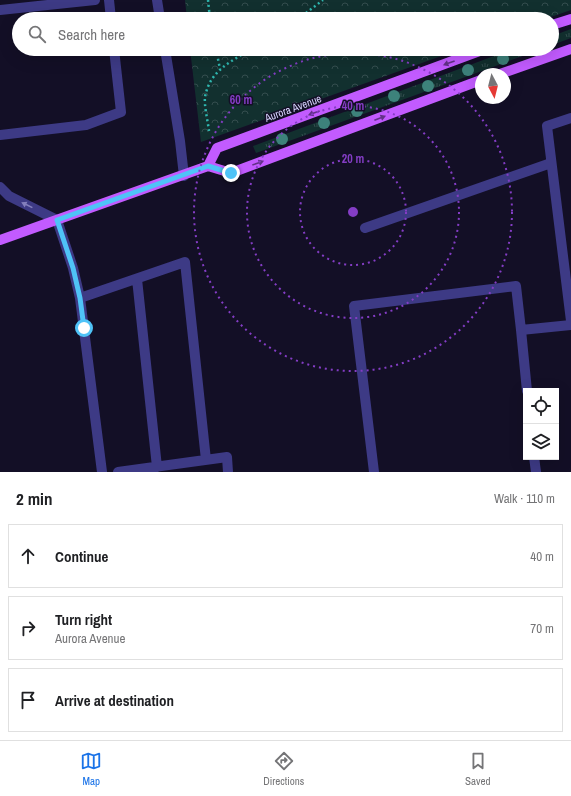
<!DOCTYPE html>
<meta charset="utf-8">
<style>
body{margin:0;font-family:"Archivo Narrow",sans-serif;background:#f6f6f6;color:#202124}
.controls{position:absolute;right:12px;bottom:12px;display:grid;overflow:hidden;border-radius:0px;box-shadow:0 4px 16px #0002}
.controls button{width:36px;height:36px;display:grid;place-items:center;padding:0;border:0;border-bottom:1px solid #e0e0e0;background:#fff;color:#202124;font:20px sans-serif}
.compass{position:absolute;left:475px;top:68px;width:36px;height:36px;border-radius:50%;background:#fff;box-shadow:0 4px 16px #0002;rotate:173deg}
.stop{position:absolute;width:12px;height:12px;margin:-9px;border:3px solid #4fc3f7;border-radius:50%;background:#fff}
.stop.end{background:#4fc3f7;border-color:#fff;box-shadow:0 1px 4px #0008}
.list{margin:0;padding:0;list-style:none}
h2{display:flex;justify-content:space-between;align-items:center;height:52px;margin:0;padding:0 16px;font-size:17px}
h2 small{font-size:13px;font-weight:400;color:#757577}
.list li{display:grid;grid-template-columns:26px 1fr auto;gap:12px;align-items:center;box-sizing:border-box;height:64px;margin:0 8px 8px;padding:0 8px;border:1px solid #e0e0e0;border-radius:0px}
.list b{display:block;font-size:15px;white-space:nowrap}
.list p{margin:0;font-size:13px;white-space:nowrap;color:#757577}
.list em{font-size:13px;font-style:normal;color:#757577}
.icon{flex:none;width:22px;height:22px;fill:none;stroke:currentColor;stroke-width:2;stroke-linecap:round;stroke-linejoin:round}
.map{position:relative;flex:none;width:571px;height:472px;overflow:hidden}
.search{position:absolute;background:#fff;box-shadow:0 4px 16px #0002;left:12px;right:12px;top:12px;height:44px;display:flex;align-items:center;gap:10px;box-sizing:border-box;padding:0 14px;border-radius:22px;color:#757577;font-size:15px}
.sheet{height:268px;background:#fff}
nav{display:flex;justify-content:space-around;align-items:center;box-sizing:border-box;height:56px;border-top:1px solid #e0e0e0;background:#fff;font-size:11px;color:#757577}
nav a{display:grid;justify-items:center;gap:2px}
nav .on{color:#1a73e8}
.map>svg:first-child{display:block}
.grass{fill:url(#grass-tufts)}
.forest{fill:url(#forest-crowns)}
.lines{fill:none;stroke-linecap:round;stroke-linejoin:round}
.path{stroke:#2fb8b0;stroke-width:2.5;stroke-dasharray:2 3;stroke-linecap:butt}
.minor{stroke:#3d3a85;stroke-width:10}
.major{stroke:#c25bff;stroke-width:10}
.tree{fill:#3d827b}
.oneway{fill:#623188}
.oneway2{fill:#837fbc}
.route{stroke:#4fc3f7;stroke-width:5}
.ring{fill:none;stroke:#843dc5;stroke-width:2;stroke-dasharray:2 4}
.labels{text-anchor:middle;stroke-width:3;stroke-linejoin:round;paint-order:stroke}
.street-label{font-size:11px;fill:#d9d4ff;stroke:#130f26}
.centre{fill:#843dc5;stroke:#130f26;stroke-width:2}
.ring-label{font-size:12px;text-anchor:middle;font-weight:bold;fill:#843dc5;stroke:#130f26;stroke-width:3;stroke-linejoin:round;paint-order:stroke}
</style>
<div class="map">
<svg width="571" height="472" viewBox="0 0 571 472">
<defs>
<pattern id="grass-tufts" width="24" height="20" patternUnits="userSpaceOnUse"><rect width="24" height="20" fill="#12302f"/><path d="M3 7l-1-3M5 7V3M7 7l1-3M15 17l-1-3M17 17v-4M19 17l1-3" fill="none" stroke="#344d4e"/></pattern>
<pattern id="forest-crowns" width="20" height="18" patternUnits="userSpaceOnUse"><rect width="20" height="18" fill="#12302f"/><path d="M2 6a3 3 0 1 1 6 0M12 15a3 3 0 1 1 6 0" fill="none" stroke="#344d4e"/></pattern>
</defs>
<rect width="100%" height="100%" fill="#130f26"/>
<path class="grass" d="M571,29V38L552,45V36Z
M513,49H542L256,153L253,146Z"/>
<path class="forest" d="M185,0H571V10L545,19H187Z
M190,49H461L201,142Z"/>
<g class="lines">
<path class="path" d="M208,0L210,19
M298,19L323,0
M216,49L220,69
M209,131C208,122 204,106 205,97C210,70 231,62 251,49"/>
<path class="minor" d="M109,0L111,19
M157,0L160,19
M0,10L95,0
M165,49L180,141L184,176
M571,118L547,126L571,321
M0,135L86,125L121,112L114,49
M0,187L9,196L57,220L73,268L80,298L102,472
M365,228L551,163
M137,279L157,467
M80,298L185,262L206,460
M521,330L527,391
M534,457L536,472
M118,472L227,457L228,472
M374,472L354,306L516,286L521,330L571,325"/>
<path class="major" d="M552,25L571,19
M500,74L571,49
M208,166L217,148L485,49
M0,240L208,166L231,173L481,80"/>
</g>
<g class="tree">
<circle cx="503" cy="59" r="6"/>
<circle cx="468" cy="70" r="6"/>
<circle cx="428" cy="86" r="6"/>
<circle cx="394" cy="96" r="6"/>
<circle cx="357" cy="111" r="6"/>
<circle cx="324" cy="123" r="6"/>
<circle cx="282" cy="139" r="6"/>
</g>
<defs><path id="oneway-solid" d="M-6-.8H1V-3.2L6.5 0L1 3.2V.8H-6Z"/></defs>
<g class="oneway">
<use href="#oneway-solid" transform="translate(449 63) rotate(160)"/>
<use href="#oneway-solid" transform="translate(314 113) rotate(160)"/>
<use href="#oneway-solid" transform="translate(380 118) rotate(-21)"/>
<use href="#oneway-solid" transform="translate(258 163) rotate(-20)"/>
</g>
<use class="oneway2" href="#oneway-solid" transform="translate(27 205) rotate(-154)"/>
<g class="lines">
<path class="route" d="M84,328L80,298L73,268L57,220L208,166L231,173"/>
</g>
<g class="ring">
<circle cx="353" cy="212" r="53"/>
<circle cx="353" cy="212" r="106"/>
<circle cx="353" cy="212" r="159"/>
</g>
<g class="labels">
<g class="street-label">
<text transform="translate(293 108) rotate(-20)" y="4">Aurora Avenue</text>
</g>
</g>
<circle cx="353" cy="212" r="6" class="centre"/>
<g class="ring-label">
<text x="241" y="104">60 m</text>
<text x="353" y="110">40 m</text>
<text x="353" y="163">20 m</text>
</g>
</svg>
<div class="controls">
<button><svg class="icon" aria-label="locate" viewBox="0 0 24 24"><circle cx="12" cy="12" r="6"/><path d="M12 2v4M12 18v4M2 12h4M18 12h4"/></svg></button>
<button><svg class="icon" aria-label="layers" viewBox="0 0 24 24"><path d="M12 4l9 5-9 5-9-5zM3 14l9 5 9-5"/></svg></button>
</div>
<svg class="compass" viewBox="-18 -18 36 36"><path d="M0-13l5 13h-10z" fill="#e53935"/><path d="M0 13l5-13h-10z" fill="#757577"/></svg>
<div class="stop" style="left:84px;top:328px"></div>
<div class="stop end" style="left:231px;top:173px"></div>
<div class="search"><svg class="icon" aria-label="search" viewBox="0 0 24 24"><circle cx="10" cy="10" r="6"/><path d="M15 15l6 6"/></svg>Search here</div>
</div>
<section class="sheet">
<h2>2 min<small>Walk · 110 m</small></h2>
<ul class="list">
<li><svg class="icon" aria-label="ahead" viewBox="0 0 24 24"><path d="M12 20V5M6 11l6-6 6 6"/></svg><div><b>Continue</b></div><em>40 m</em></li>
<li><svg class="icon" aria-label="right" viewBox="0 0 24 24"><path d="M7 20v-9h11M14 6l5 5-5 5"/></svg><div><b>Turn right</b><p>Aurora Avenue</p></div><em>70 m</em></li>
<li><svg class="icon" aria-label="arrive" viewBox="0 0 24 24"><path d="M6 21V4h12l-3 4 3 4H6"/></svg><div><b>Arrive at destination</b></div></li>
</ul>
</section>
<nav>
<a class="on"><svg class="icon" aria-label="map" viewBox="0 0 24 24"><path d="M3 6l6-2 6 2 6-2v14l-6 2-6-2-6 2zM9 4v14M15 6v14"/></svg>Map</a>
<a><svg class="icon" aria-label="directions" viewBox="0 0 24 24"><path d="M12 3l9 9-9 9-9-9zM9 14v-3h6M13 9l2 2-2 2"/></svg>Directions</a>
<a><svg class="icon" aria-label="saved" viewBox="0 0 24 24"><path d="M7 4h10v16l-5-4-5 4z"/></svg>Saved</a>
</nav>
